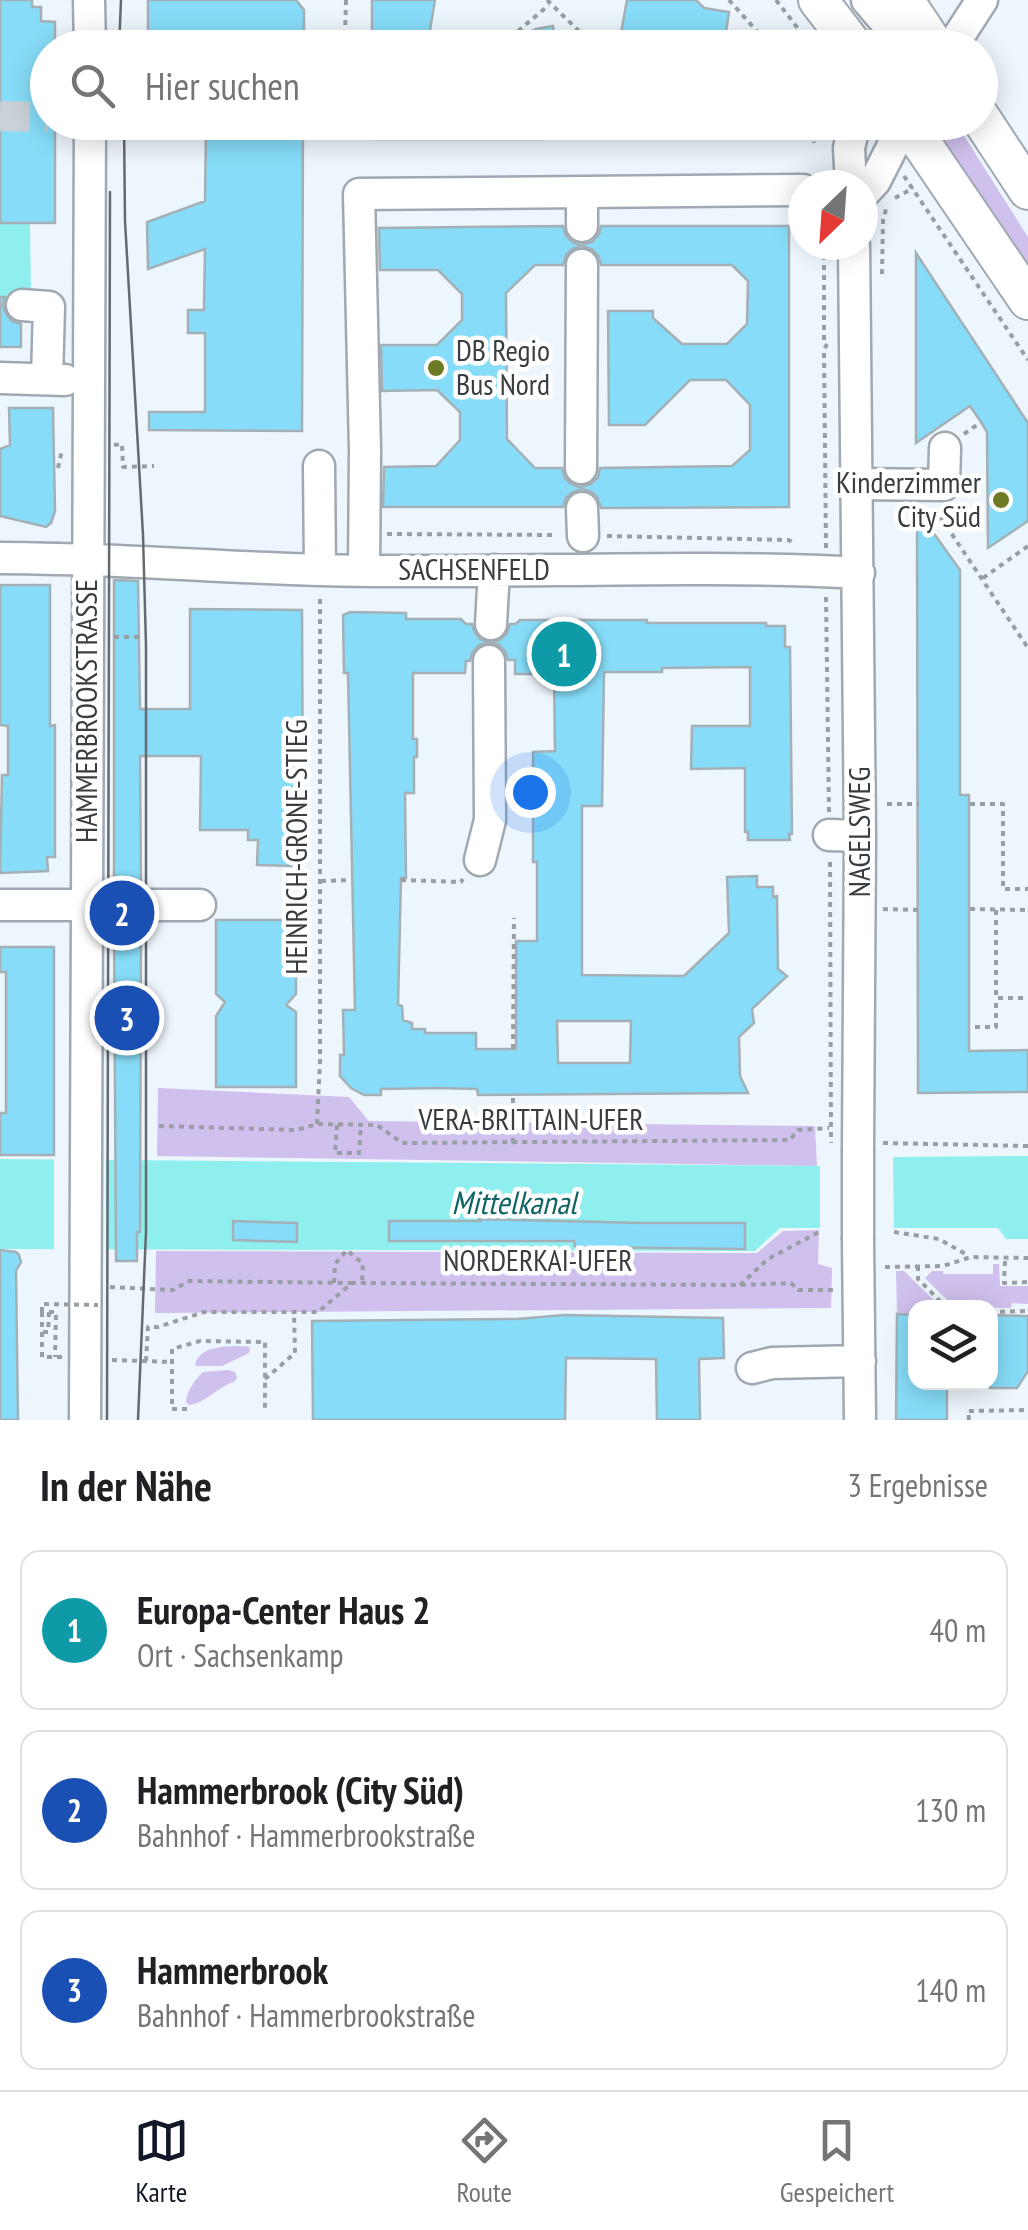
<!DOCTYPE html>
<html lang="de">
<meta charset="utf-8">
<style>
body{margin:0;font-family:"PT Sans Narrow",sans-serif;background:#f2f2f2;color:#202124}
.controls{position:absolute;right:30px;bottom:30px;display:grid;overflow:hidden;border-radius:20px;box-shadow:0 5px 25px #0003}
.controls button{width:90px;height:90px;display:grid;place-items:center;padding:0;border:0;border-bottom:2px solid #e0e0e0;background:#fff;color:#202124;font:50px sans-serif}
.compass{position:absolute;left:788px;top:170px;width:90px;height:90px;border-radius:50%;background:#fff;box-shadow:0 5px 25px #0003;rotate:205deg}
.you{position:absolute;left:530px;top:792px;width:35px;height:35px;margin:-25px;border:8px solid #fff;border-radius:50%;background:#1a73e8;box-shadow:0 0 0 15px #1a73e833}
.badge{display:grid;place-items:center;width:65px;height:65px;border-radius:50%;background:#111827;color:#fff;font-size:32px;font-weight:700}
.pin{position:absolute;translate:-50% -50%;border:5px solid #fff;box-shadow:0 2px 10px #0006}
.list{margin:0;padding:0;list-style:none}
h2{display:flex;justify-content:space-between;align-items:center;height:130px;margin:0;padding:0 40px;font-size:42px}
h2 small{font-size:32px;font-weight:400;color:#757577}
.list li{display:grid;grid-template-columns:65px 1fr auto;gap:30px;align-items:center;box-sizing:border-box;height:160px;margin:0 20px 20px;padding:0 20px;border:2px solid #e0e0e0;border-radius:20px}
.list b{display:block;font-size:38px;white-space:nowrap}
.list p{margin:0;font-size:32px;white-space:nowrap;color:#757577}
.list em{font-size:32px;font-style:normal;color:#757577}
.icon{flex:none;width:55px;height:55px;fill:none;stroke:currentColor;stroke-width:2;stroke-linecap:round;stroke-linejoin:round}
.map{position:relative;flex:none;width:1028px;height:1420px;overflow:hidden}
.search{position:absolute;background:#fff;box-shadow:0 5px 25px #0003;left:30px;right:30px;top:30px;height:110px;display:flex;align-items:center;gap:25px;box-sizing:border-box;padding:0 35px;border-radius:55px;color:#757577;font-size:38px}
.sheet{height:670px;background:#fff}
nav{display:flex;justify-content:space-around;align-items:center;box-sizing:border-box;height:140px;border-top:2px solid #e0e0e0;background:#fff;font-size:28px;color:#757577}
nav a{display:grid;justify-items:center;gap:5px}
nav .on{color:#111827}
.map>svg:first-child{display:block}
.green{fill:#d0c0ee}
.water{fill:#8fefef}
.pier{fill:#eef6fd}
.building{fill:#87ddf9;stroke:#a3b0b5;stroke-width:2.5;fill-rule:evenodd}
.lines{fill:none;stroke-linecap:round;stroke-linejoin:round}
.minor-tunnel{stroke:#cad1d7;stroke-width:30;stroke-dasharray:30 15;stroke-linecap:butt}
.minor-casing{stroke:#a0a9b2;stroke-width:35}
.major-casing{stroke:#a0a9b2;stroke-width:42}
.path{stroke:#989ea3;stroke-width:4;stroke-dasharray:5 5;stroke-linecap:butt}
.minor{stroke:#fff;stroke-width:30}
.major{stroke:#fff;stroke-width:38}
.tram{stroke:#656a6f;stroke-width:2.5}
.minor-bridge-casing{stroke:#a0a9b2;stroke-width:35;stroke-linecap:butt}
.path-bridge{stroke:#989ea3;stroke-width:4;stroke-dasharray:5 5;stroke-linecap:butt}
.minor-bridge{stroke:#fff;stroke-width:30}
.poi-dot{fill:#6f7a25;stroke:#fff;stroke-width:4}
.labels{text-anchor:middle;stroke-width:9;stroke-linejoin:round;paint-order:stroke}
.poi-label{font-size:30px;fill:#393d41;stroke:#fff;text-anchor:start}
.street-label{font-size:30px;fill:#393d41;stroke:#fff}
.water-label{font-size:32px;font-style:italic;fill:#116464;stroke:#fff}
</style>
<div class="map">
<svg width="1028" height="1420" viewBox="0 0 1028 1420">
<rect width="100%" height="100%" fill="#eef6fd"/>
<path class="green" d="M928,123H956L1028,237V273Z
M158,1088L349,1097L369,1121L815,1126L817,1166L157,1156Z
M819,1230L818,1264L832,1268L831,1308L155,1313L156,1251L757,1253L783,1231Z
M993,1264H999L1000,1286H1028V1304L1012,1303L1011,1308L954,1307L925,1278L932,1271H943V1274H993Z
M896,1271H904L941,1307L916,1308L915,1315L897,1314Z
M246,1346L250,1348L249,1353L222,1366H197L195,1364C202,1344 227,1347 246,1346Z
M228,1370L235,1372L237,1378L234,1382C217,1387 206,1403 189,1405L186,1402C187,1390 195,1380 203,1372Z"/>
<path class="water" d="M0,223H30L31,297H0Z
M1028,1156V1239H1006L998,1228H780L755,1251L0,1249V1159L817,1166L896,1157Z"/>
<path class="pier" d="M893,1152L894,1232L820,1233V1160Z
M54,1156H106V1253H54Z"/>
<path class="building" d="M0,0H32V7H41V21L55,22V48H48V122H55V223H0Z
M148,0H296L304,10V48H148Z
M372,0H435L427,48H372Z
M627,0H696L704,8L729,12L726,32L740,48H640L619,44Z
M553,26L557,48H498L536,29Z
M206,122H303L302,431L149,430V412H205V333H188V310H204L205,249L148,269L147,222L205,201Z
M373,122H544V139H373Z
M563,226L566,236L574,243L581,245L592,242L599,234L601,226H789V507L601,508L597,497L592,492L582,489L571,493L566,498L563,507H383L384,467L436,466L460,440V412L437,390L382,391L381,345H437L462,320V294L438,270H380L379,228ZM581,246L592,249L599,257L601,265H732L748,281L747,324L727,344H682L653,318V311H608L609,425H645L690,380H726L750,405V450L732,466L600,468L598,477L591,484L580,487L571,484L565,478L562,468H535L507,439L506,293L535,265H563L566,255L572,249Z
M916,253L1028,423V521L988,548L987,432L981,422L970,406L916,443Z
M0,297H5L3,305L6,314L12,321L21,324V347H0Z
M9,408H53L55,511L51,523L46,527L0,516V449L10,445Z
M917,510L960,570V795H969V1051L1028,1050V1092L918,1093Z
M114,580L138,581L140,709H190V609L302,610L303,841H292V866L257,865L258,840H248V830H200L201,756H140L141,886H114Z
M0,585H50V726L55,725V857H47L48,871L0,873L2,775H8V726L0,725Z
M350,612L406,613V619H461L466,624H472L475,633L480,639L489,642L479,645L472,653L470,661H466L465,673H413V739H417V757H414V793H405L406,878H401L398,1005L402,1006L403,1020L412,1023V1029H425V1033H476V1049H516V941H537V862H533V752L555,751L554,674H515V660H508L505,651L499,645L491,643L500,640L507,633L510,624H516L520,620H647V623H766V626H785V647H790L792,834H789L790,840H748V832H745V768L691,769L692,726H750V667L662,668V672H604L602,806H582V975L684,976L729,933L727,877L757,876V887H773V897L777,896L778,969L787,976L752,1009L754,1023L739,1037L740,1076L748,1093L478,1095L477,1089L439,1088L381,1089V1095H364L351,1088L340,1076V1055H344L343,1010H355L348,673H344L343,615ZM557,1021H631L630,1063H558Z
M216,920H296V994L286,1005L296,1012V1087H216V1016L225,1002L216,994Z
M114,924H141L140,1232H137V1261H116Z
M0,947H54V1155H0V1113H6V972H0Z
M479,1219L641,1223H745V1249L575,1247L574,1241H389V1221H480Z
M233,1221L297,1223V1242L233,1240Z
M0,1250L16,1252L19,1255L21,1262L16,1271L18,1420H0Z
M897,1314L916,1315V1382H947V1420H896Z
M564,1315L723,1318L724,1358L699,1359L700,1420H657L656,1359L566,1358L565,1420H313L312,1321L517,1319Z
M990,1315L1028,1316V1371L1017,1388H990Z"/>
<g class="lines">
<path class="minor-tunnel" d="M0,116L48,117"/>
<g class="minor-casing">
<path id="minor" d="M89,0L90,48
M867,0L902,41L912,48
M951,48L982,0
M851,185L849,148L855,122
M863,194L875,181L905,122
M582,226V193
M854,245L860,836L858,1148
M22,305L49,307L47,379
M0,378L65,380
M319,466L320,570
M581,468L582,265
M857,484L944,485L945,448
M582,508L583,536
M0,558C107,558 213,567 319,570C499,575 679,563 859,573
M364,570L365,450L359,194L803,190
M491,624L494,570
M829,835L860,836
M480,860L490,820L489,661
M0,905H200
M858,1240L860,1420
M752,1368L772,1363L860,1361
M85,1420L90,122"/>
</g>
<g class="major-casing">
<path id="major" d="M818,0L855,48
M904,0L936,48
M980,117L1028,190
M907,122L1028,300"/>
</g>
<path class="path" d="M547,0L585,37L591,48
M729,0L772,48
M776,0L813,48
M518,31L549,5
M345,35L346,0
M980,86L989,75
M810,122L814,143
M650,135L670,132L703,133
M904,176L1028,360
M895,198L913,188
M824,245V345
M882,274L883,221L886,209
M964,434L981,422
M114,445L122,444L123,467L154,466
M58,468L62,450
M935,509L1028,648
M387,534L557,535
M607,536L789,540L795,545
M826,548L824,349L828,343
M983,578L1028,546
M826,597L829,813
M114,637H139
M887,804H919
M970,804H1003V889H1028
M830,862L831,1143
M401,880L461,882L463,879
M321,881L351,880
M883,909L918,910
M970,909L1028,910
M996,910V998H1028
M975,1027H996V998
M513,1049L514,918
M317,1124L320,1061V595
M337,1125L335,1153H359L361,1125
M159,1126L297,1130L317,1124L377,1125L402,1143L790,1140L798,1130L829,1128
M513,1143V1095
M883,1143L1028,1146
M894,1232L939,1239L969,1256
M1005,1261L1004,1283L1028,1282
M918,1266V1279L947,1308
M885,1267L943,1266L971,1257L1028,1258
M334,1283L335,1264L347,1250L363,1264L362,1283
M740,1285L768,1259L819,1232
M110,1287L173,1290L189,1281L352,1283
M42,1312V1357H62
M49,1312H56L55,1357
M990,1312L1028,1311
M43,1332H48L49,1312
M112,1360L172,1362
M146,1361L148,1327H158L204,1312H318L352,1283L740,1285L791,1283L798,1290H833
M265,1379L295,1353L294,1312
M187,1409H172V1349L200,1341L265,1342V1408
M969,1420L968,1411L1028,1410"/>
<use href="#minor" class="minor"/>
<use href="#major" class="major"/>
<path class="tram" d="M119,48L121,0
M124,122L125,221L143,535L146,646V1232L138,1420
M107,1420L110,192"/>
<g class="minor-bridge-casing">
<path id="minor-bridge" d="M858,1240V1148"/>
</g>
<path class="path-bridge" d="M42,1312V1304L98,1305"/>
<use href="#minor-bridge" class="minor-bridge"/>
</g>
<g class="poi-dot">
<circle cx="436" cy="368" r="10"/>
<circle cx="1001" cy="500" r="10"/>
</g>
<g class="labels">
<g class="poi-label">
<text x="456" y="361">DB Regio<tspan x="456" dy="34">Bus Nord</tspan></text>
<text x="981" y="493" text-anchor="end">Kinderzimmer<tspan x="981" dy="34">City Süd</tspan></text>
</g>
<g class="street-label">
<text x="474" y="580">SACHSENFELD</text>
<text transform="translate(87 711) rotate(-90)" y="10">HAMMERBROOKSTRASSE</text>
<text transform="translate(860 832) rotate(-90)" y="10">NAGELSWEG</text>
<text transform="translate(297 847) rotate(-90)" y="10">HEINRICH-GRONE-STIEG</text>
<text x="531" y="1130">VERA-BRITTAIN-UFER</text>
<text x="538" y="1271">NORDERKAI-UFER</text>
</g>
<g class="water-label">
<text x="514" y="1214">Mittelkanal</text>
</g>
</g>
</svg>
<div class="controls">
<button><svg class="icon" aria-label="layers" viewBox="0 0 24 24"><path d="M12 4l9 5-9 5-9-5zM3 14l9 5 9-5"/></svg></button>
</div>
<svg class="compass" viewBox="-18 -18 36 36"><path d="M0-13l5 13h-10z" fill="#e53935"/><path d="M0 13l5-13h-10z" fill="#757577"/></svg>
<div class="you"></div>
<div class="pin badge" style="left:564px;top:654px;background:#0f9aa8">1</div>
<div class="pin badge" style="left:122px;top:913px;background:#1a4fb4">2</div>
<div class="pin badge" style="left:127px;top:1018px;background:#1a4fb4">3</div>
<div class="search"><svg class="icon" aria-label="search" viewBox="0 0 24 24"><circle cx="10" cy="10" r="6"/><path d="M15 15l6 6"/></svg>Hier suchen</div>
</div>
<section class="sheet">
<h2>In der Nähe<small>3 Ergebnisse</small></h2>
<ul class="list">
<li><span class="badge" style="background:#0f9aa8">1</span><div><b>Europa-Center Haus 2</b><p>Ort · Sachsenkamp</p></div><em>40 m</em></li>
<li><span class="badge" style="background:#1a4fb4">2</span><div><b>Hammerbrook (City Süd)</b><p>Bahnhof · Hammerbrookstraße</p></div><em>130 m</em></li>
<li><span class="badge" style="background:#1a4fb4">3</span><div><b>Hammerbrook</b><p>Bahnhof · Hammerbrookstraße</p></div><em>140 m</em></li>
</ul>
</section>
<nav>
<a class="on"><svg class="icon" aria-label="map" viewBox="0 0 24 24"><path d="M3 6l6-2 6 2 6-2v14l-6 2-6-2-6 2zM9 4v14M15 6v14"/></svg>Karte</a>
<a><svg class="icon" aria-label="directions" viewBox="0 0 24 24"><path d="M12 3l9 9-9 9-9-9zM9 14v-3h6M13 9l2 2-2 2"/></svg>Route</a>
<a><svg class="icon" aria-label="saved" viewBox="0 0 24 24"><path d="M7 4h10v16l-5-4-5 4z"/></svg>Gespeichert</a>
</nav>
